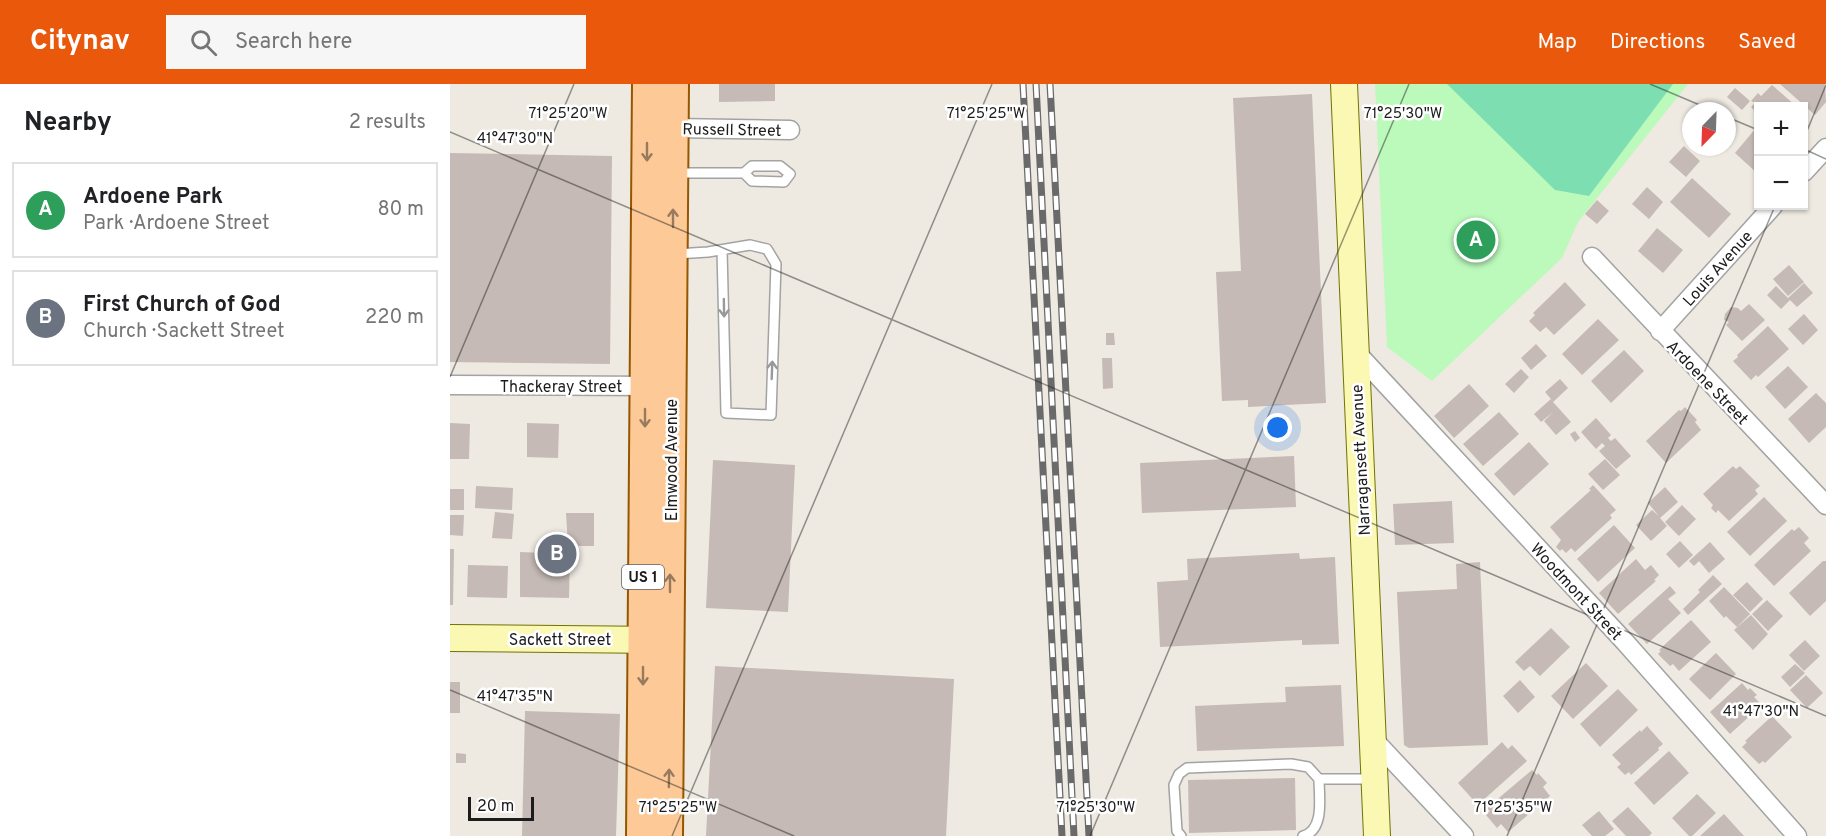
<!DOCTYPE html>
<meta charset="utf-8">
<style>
body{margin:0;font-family:Overpass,sans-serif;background:#f6f6f6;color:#202124}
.controls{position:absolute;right:18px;top:18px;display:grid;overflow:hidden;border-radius:0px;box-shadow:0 2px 4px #0004}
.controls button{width:54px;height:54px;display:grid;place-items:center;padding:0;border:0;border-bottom:2px solid #e0e0e0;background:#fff;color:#202124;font:30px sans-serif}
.compass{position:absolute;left:1232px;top:18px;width:54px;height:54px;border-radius:50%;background:#fff;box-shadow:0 2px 4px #0004;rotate:203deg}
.scale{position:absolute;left:18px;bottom:15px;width:66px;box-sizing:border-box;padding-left:6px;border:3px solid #1c1c1c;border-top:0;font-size:16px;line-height:21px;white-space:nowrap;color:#1c1c1c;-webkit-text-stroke:4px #fff;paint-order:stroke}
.you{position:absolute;left:828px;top:344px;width:21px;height:21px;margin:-15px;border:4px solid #fff;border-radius:50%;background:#1a73e8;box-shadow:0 0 0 9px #1a73e833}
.badge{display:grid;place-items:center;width:39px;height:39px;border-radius:50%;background:#ea580c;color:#fff;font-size:20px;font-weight:700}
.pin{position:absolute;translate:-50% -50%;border:3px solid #fff;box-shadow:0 2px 6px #0006}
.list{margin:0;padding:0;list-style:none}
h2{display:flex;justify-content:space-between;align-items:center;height:78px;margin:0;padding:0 24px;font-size:26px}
h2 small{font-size:20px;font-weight:400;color:#757577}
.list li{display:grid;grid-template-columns:39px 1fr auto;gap:18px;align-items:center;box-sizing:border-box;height:96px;margin:0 12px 12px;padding:0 12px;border:2px solid #e0e0e0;border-radius:0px}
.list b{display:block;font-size:22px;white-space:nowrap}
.list p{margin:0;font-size:20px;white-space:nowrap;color:#757577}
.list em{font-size:20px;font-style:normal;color:#757577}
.icon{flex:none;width:33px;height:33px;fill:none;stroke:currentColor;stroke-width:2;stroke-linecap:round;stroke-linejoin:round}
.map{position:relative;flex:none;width:1376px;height:752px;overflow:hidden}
header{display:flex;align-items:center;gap:36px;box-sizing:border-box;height:84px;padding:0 30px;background:#ea580c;color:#fff}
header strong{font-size:28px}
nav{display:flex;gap:33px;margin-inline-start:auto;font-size:21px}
.search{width:420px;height:54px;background:#f6f6f6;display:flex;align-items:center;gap:15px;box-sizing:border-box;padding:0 21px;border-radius:0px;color:#757577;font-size:22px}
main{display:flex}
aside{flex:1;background:#fff}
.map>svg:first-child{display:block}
.park{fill:#bcfabc}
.pitch{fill:#7ddfb1}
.building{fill:#c5bab5}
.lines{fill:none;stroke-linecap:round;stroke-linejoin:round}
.lane-casing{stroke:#a3a3a3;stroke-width:12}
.street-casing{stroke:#a3a3a3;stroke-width:21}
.secondary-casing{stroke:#707303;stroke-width:28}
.primary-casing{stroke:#945700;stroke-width:32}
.lane{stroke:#fff;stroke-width:9}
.street{stroke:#fff;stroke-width:18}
.secondary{stroke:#faf8b2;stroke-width:26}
.primary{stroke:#fdc996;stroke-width:28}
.rail-casing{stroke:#6a6a6a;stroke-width:7}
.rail{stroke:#fff;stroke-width:4.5;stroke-dasharray:14;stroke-linecap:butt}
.oneway{stroke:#987b5f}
.oneway2{stroke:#999}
.ticks{fill:none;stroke:#1c1c1c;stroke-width:1.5;stroke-opacity:0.45}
.labels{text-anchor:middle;stroke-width:5;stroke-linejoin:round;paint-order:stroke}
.shield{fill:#fff;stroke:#606060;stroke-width:1.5}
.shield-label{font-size:15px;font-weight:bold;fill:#1c1c1c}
.street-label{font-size:16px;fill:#1c1c1c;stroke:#fff}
.ticks-label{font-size:15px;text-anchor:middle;fill:#1c1c1c;stroke:#fff;stroke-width:5;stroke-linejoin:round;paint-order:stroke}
</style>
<header>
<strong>Citynav</strong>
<div class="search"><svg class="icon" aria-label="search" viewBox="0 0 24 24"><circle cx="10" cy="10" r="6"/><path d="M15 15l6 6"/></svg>Search here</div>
<nav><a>Map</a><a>Directions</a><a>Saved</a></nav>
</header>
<main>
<aside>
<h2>Nearby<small>2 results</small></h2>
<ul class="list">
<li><span class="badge" style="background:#2e9e5b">A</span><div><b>Ardoene Park</b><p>Park · Ardoene Street</p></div><em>80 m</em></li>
<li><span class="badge" style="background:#6b7280">B</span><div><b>First Church of God</b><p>Church · Sackett Street</p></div><em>220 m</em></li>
</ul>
</aside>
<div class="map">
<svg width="1376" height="752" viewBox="0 0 1376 752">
<rect width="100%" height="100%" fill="#eee9e1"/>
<path class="park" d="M925,0H1238L1128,138L1112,174L982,297L937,263Z"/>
<path class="pitch" d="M997,0H1223L1139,112L1105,106Z"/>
<path class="building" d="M269,0H325V17L269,18Z
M1330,0H1375L1376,18L1365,31Z
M1322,1L1346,22H1308V30L1301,23L1305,19L1301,17L1308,9L1311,12Z
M1285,4L1300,17L1292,26L1277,13Z
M862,10L876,319L798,323V316L772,317L766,188L791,187L783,14Z
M1306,44L1308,46V90L1285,69Z
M1234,62L1250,77L1236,93L1219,78Z
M0,69L162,72L160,280L0,278Z
M1242,94L1281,130L1259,154L1220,118Z
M1197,103L1213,118L1199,135L1182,120Z
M1147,116L1159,127L1147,140L1135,130Z
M1207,144L1233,166L1213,189L1188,167Z
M1339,181L1354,198L1338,212L1323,195Z
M1115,198L1136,221L1104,251L1096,243L1090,248L1079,237L1085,231L1083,229Z
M1354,199L1363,209L1347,223L1340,216L1331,225L1317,211L1326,202L1338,214Z
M1299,220L1315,236L1292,257L1276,241L1279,238L1274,236L1275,230L1281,223L1288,224L1291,227Z
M1354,230L1368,246L1353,261L1338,245Z
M1148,235L1169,256L1132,291L1112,270Z
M1318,242L1339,265L1308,293L1306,291L1301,296L1283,277L1288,273L1287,271Z
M656,249H664L665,261H656Z
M1086,260L1097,272L1081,286L1071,274Z
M1174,266L1194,287L1161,319L1141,297Z
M652,274H662L663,304L653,305Z
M1338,282L1358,303L1335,325L1315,303Z
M1071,285L1079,293L1064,309L1055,300Z
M1110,295L1118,304L1103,318L1121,338L1106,351L1094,337L1103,328L1091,338L1084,330L1101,315L1095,308Z
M1019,300L1039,322L1004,354L984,332Z
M1366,309L1376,319V343L1359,359L1338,335Z
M1235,323L1247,336L1245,338L1251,346L1216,379L1196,357L1229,326L1231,327Z
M1049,328L1069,350L1033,382L1013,360Z
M1146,334L1161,351L1158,354L1161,357L1165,354L1181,372L1166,385L1149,367L1155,362L1152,359L1146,365L1131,348Z
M0,339L20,340L19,375H0Z
M77,339L109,340L108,374L77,373Z
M1125,347L1130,354L1125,358L1120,350Z
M1079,358L1099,380L1064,412L1044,390Z
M844,372L846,423L692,429L690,379Z
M1155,375L1170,391L1153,406L1138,390Z
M263,376L345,381L338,528L256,524Z
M1283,382L1286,385L1290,382L1310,402L1305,406L1308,410L1279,437L1268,426L1266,429L1261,424L1263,421L1253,410Z
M1143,401L1166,426L1160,431L1162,434L1125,468L1121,464L1116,469L1112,465L1110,467L1106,463L1111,456L1100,443L1141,406L1139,405Z
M26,402L63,404L62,426L25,424Z
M1215,403L1228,418L1210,434L1217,442L1201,457L1186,441L1202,426L1209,432L1198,419Z
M0,405H14V426H0Z
M1314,413L1337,437L1300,472L1277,448Z
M1002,417L1004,459L945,461L943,420Z
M1232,421L1246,435L1229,452L1215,438Z
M45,428L64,430L62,455L42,454Z
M116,429H144V462H118Z
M0,431H14L13,452L0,451Z
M1164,441L1185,464L1148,498L1127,475Z
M1349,443L1359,454L1354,459L1361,467L1324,502L1304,481L1342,445L1344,447Z
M1230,457L1243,471L1229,484L1216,470Z
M1260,458L1275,475L1259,489L1249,477L1244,482L1239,477Z
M0,465H4L3,521H0Z
M70,468L120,470L119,514L70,513Z
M849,469L850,475L885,473L889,560L852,561V556L710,563L707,498L738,496L737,475Z
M1186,475L1195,486L1201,481L1209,491L1204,496L1206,497L1168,530L1149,509Z
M1373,477H1376V517L1360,532L1339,509Z
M1030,478L1038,661L959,664L954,661L947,508L1007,505L1006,480Z
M18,481L58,482L57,514L17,513Z
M1263,491L1272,500L1238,531L1233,525L1250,508L1248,506Z
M1297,498L1313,515L1300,528L1283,511Z
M1220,502L1226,509L1218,515L1231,529L1197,560L1178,540Z
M1274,503L1300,530L1287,543L1276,532L1274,534L1259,517Z
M1317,516L1333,532L1318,547L1302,530Z
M1301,531L1318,550L1303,566L1284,546Z
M1241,536L1261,558L1229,587L1223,580L1220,582L1208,570L1211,567L1209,566Z
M1101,544L1120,563L1090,592L1080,582L1074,587L1065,578Z
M1355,556L1370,572L1354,587L1339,571Z
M1266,569L1286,590L1260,616L1239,595Z
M1136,579L1158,602L1123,635L1101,612Z
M1345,580L1355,589L1340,603L1331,593Z
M265,582L504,595L496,752H256Z
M1356,591L1373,609L1357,624L1340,606Z
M1070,596L1085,613L1068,629L1053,612Z
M0,598H10V629H0Z
M1292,599L1298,606L1300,604L1307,611L1304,613L1312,621L1280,650L1260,628Z
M891,601L894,662L747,667L745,622L836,618L835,603Z
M1168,605L1188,626L1150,663L1130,640Z
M75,627L170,630L166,752H72Z
M1322,632L1342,653L1315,679L1313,677L1309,680L1292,663L1297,658L1295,657Z
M1197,642L1213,660L1208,664L1209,666L1181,691L1179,688L1175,691L1167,683L1171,680L1162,671L1190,646L1191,648Z
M1052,658L1058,665L1062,661L1077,677L1031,718L1029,716L1026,719L1008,699Z
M1219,667L1239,689L1204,721L1184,699Z
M6,669L16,670V679H6Z
M1082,686L1087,691L1088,689L1097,699L1093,703L1100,712L1058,748L1051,740L1047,744L1036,731L1040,727L1037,724Z
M845,694L846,746L739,749L738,696Z
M1247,710L1266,729L1242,752H1239L1222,734Z
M1178,723L1202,749L1199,752H1176L1162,737Z
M1149,727L1164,745L1155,752H1142L1132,741Z
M1274,730L1294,752H1250Z"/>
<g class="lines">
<g class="lane-casing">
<path id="lane" d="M302,82H330L340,90L334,98L302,97L294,89Z
M227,89H294
M226,170L258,168L300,161L317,165L326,180L321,331L276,329L272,166
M869,695H922
M731,752L727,747L724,701L729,690L737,684L841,680L858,683L869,695C869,713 875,746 853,752"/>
</g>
<g class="street-casing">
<path id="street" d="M224,44L340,46
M1354,88L1376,64
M1142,173L1376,421
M1210,247L1323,122
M904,266L1175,558L1347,752
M0,301L205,302
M923,655L1014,752"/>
</g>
<g class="secondary-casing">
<path id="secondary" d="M894,0L927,752
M0,554L213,556"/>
</g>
<g class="primary-casing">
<path id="primary" d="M191,752L197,0
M218,752L224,0"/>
</g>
<use href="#lane" class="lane"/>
<use href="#street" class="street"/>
<use href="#secondary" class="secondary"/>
<use href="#primary" class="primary"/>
<g class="rail-casing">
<path id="rail" d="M573,0L612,752
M586,0L624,752
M600,0L639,752"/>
</g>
<use href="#rail" class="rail"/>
</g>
<defs><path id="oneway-shaft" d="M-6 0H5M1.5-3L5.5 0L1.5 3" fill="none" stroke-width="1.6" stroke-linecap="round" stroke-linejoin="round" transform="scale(1.5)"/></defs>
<g class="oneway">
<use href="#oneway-shaft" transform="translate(197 68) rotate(90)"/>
<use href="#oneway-shaft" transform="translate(223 134) rotate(-90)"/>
<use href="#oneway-shaft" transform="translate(195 334) rotate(90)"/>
<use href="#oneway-shaft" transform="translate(220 499) rotate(-90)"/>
<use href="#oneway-shaft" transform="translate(193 592) rotate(90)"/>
<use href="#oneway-shaft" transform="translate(219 694) rotate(-89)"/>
</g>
<g class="oneway2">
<use href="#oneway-shaft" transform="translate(274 224) rotate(89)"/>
<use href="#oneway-shaft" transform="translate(322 286) rotate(-88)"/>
</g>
<path class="ticks" d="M1200,0L1264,27M1277,33L1308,46M0,48L1376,632M1354,54L1376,1M1354,65L1376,75M0,293L124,0M0,606L344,752M222,752L542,0M640,752L959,0M1057,752L1325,122"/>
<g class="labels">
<rect class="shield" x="172" y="481" width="42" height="24" rx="4.5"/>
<g class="shield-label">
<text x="193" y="498">US 1</text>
</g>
<g class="street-label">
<text transform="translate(282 45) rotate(1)" y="6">Russell Street</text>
<text transform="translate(1267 184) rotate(-48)" y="6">Louis Avenue</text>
<text transform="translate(1258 298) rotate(46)" y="6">Ardoene Street</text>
<text x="111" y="308">Thackeray Street</text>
<text transform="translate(221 376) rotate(-90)" y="6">Elmwood Avenue</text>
<text transform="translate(910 376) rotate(-93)" y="6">Narragansett Avenue</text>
<text transform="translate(1127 507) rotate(47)" y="6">Woodmont Street</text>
<text x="110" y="561">Sackett Street</text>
</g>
</g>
<g class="ticks-label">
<text x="118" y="34">71°25'20"W</text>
<text x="536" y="34">71°25'25"W</text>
<text x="953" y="34">71°25'30"W</text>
<text x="65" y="59">41°47'30"N</text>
<text x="65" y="617">41°47'35"N</text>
<text x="1311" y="632">41°47'30"N</text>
<text x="228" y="728">71°25'25"W</text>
<text x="646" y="728">71°25'30"W</text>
<text x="1063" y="728">71°25'35"W</text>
</g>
</svg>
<div class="controls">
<button>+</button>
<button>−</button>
</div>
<svg class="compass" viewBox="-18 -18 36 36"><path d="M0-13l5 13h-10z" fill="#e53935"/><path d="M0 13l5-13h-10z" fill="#757577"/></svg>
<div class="scale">20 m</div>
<div class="you"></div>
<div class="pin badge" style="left:1026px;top:156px;background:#2e9e5b">A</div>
<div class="pin badge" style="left:107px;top:470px;background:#6b7280">B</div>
</div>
</main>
